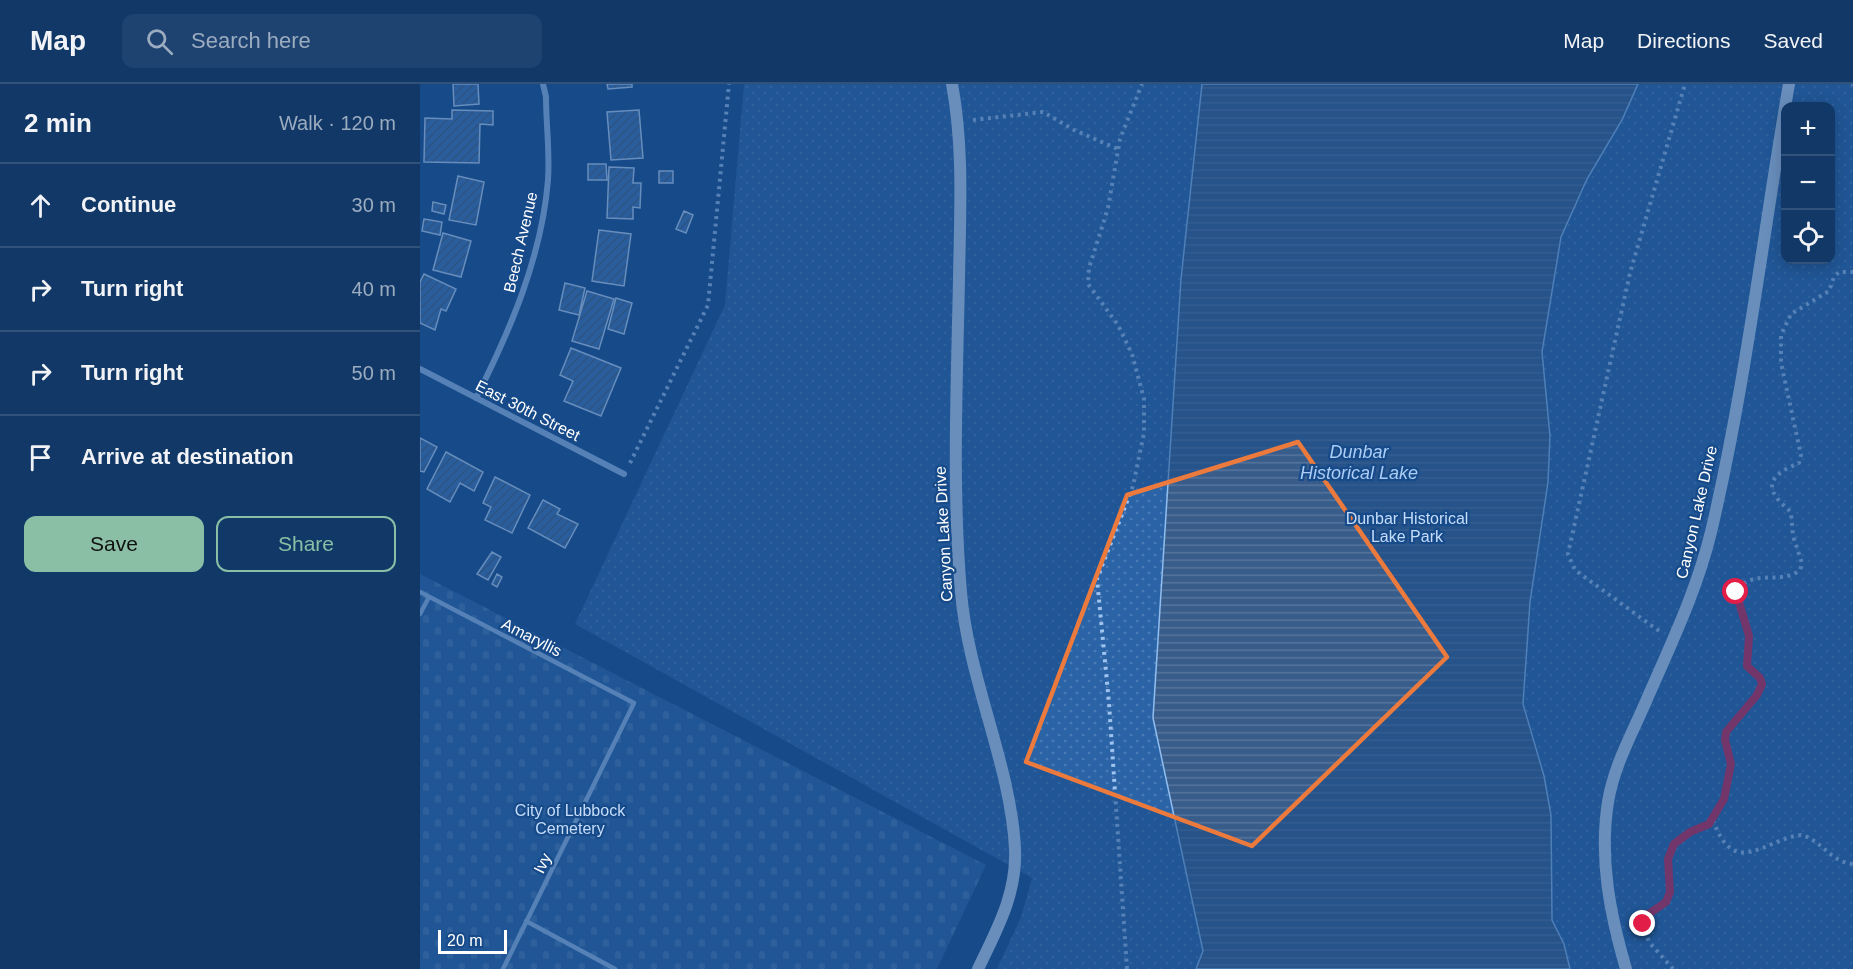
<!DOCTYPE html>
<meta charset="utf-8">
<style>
body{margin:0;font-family:Helvetica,sans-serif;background:#1e4370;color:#f1f3f6}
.controls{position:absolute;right:18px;top:18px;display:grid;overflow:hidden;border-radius:12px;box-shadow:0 3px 15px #0003}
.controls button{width:54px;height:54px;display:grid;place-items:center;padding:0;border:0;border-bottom:2px solid #30527b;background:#113867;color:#f1f3f6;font:30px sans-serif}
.scale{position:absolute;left:18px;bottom:15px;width:69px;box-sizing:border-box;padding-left:6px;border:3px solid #fff;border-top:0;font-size:16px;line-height:21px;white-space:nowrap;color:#fff;-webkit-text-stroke:4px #174a89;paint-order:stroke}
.stop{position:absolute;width:18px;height:18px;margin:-14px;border:4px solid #e11d48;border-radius:50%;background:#fff}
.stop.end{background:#e11d48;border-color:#fff;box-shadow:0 2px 6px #0008}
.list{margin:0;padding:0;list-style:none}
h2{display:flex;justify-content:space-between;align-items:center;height:78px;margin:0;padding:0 24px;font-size:26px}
h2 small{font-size:20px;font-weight:400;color:#9cacc0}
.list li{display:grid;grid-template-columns:39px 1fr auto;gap:18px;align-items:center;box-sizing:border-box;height:84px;padding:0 24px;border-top:2px solid #30527b}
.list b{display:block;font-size:22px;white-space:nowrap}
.list em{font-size:20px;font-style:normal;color:#9cacc0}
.actions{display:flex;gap:12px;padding:18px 24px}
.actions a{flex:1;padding:14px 0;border:2px solid #8abfa5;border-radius:12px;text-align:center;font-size:21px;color:#8abfa5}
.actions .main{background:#8abfa5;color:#111}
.icon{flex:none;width:33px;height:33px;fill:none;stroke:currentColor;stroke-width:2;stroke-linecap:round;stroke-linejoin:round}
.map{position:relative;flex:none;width:1433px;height:885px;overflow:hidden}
header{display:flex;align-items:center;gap:36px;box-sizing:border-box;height:84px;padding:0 30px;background:#113867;border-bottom:2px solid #30527b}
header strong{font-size:28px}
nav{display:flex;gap:33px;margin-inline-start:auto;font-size:21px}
.search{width:420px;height:54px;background:#1e4370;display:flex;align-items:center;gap:15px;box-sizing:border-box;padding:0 21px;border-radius:12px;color:#9cacc0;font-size:22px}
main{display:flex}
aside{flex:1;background:#113867}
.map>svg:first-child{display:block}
.cemetery{fill:url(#cemetery-stones)}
.park{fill:url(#park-dots);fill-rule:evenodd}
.water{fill:url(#water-rules);stroke:#91bef0;stroke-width:1.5}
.building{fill:url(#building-hatch);stroke:#c5ddfa;stroke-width:1.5}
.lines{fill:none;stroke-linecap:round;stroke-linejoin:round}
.path{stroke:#9fc3ee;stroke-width:4;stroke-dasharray:3 4.5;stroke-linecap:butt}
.lane{stroke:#9fc3ee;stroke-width:4.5}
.street{stroke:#9fc3ee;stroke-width:6}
.secondary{stroke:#cce0fa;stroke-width:12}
.route{stroke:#e11d48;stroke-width:8}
.marked{fill:none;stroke:#ed7a3d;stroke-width:4.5;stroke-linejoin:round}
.labels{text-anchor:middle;stroke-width:4.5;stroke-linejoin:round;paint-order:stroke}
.street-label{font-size:16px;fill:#fff;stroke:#174a89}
.park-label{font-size:16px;fill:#c5ddfa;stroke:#174a89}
.water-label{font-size:18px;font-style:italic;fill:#abcdf5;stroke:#174a89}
</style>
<header>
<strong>Map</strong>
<div class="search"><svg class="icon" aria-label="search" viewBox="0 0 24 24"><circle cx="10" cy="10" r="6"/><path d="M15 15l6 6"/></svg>Search here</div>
<nav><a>Map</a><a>Directions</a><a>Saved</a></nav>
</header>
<main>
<aside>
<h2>2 min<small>Walk · 120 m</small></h2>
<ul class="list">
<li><svg class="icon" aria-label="ahead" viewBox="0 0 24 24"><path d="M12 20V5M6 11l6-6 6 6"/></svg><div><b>Continue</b></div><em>30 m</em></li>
<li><svg class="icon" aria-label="right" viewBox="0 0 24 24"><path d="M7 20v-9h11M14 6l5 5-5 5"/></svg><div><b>Turn right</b></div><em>40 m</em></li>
<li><svg class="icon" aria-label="right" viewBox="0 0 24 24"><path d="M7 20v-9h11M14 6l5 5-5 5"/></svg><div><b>Turn right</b></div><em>50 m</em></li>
<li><svg class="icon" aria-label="arrive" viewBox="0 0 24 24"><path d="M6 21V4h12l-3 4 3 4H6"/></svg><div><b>Arrive at destination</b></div></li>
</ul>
<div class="actions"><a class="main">Save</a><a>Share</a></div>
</aside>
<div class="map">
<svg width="1433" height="885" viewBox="0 0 1433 885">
<defs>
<pattern id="cemetery-stones" width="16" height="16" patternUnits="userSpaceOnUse" patternTransform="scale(1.5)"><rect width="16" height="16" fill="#2a64a7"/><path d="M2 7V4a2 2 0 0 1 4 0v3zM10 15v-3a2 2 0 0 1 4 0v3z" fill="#4a7bb4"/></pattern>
<pattern id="park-dots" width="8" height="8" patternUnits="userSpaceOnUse" patternTransform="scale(1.5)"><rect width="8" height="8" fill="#2a64a7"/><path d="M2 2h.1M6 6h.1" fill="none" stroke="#4a7bb4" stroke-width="1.8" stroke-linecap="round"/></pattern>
<pattern id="water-rules" width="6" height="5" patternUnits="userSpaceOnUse" patternTransform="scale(1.5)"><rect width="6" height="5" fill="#385d8b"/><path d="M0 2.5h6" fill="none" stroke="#56759c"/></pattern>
<pattern id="building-hatch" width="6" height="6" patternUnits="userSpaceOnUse" patternTransform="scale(1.5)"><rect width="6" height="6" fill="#4074b2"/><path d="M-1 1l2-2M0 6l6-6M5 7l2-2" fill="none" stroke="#475e7a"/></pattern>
</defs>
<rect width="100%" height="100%" fill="#174a89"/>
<path class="cemetery" d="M0,490L566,781L517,885H0Z"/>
<path class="park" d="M324,0H1433V885H577L601,833L612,794L155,540L305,221ZM1366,22H1410V176H1366Z"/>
<path class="water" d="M782,0H1218L1202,36L1167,95L1141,153L1122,268L1130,352L1128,398L1110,518L1103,620L1124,692L1131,731L1132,836L1144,860L1150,885H776L783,867L733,634L761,195Z"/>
<path class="building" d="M33,0H58L59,20L34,22Z
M187,0H212V3L188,5Z
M32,26L73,27V41L60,40L59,79L4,78L5,34L32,35Z
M219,26L223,74L191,76L187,28Z
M168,80H186L187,96H168Z
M189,83L214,84L213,99H221L220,124L213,123V135L187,134Z
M239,87H253V99H239Z
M38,92L64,98L56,141L29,136Z
M13,118L26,121L24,130L12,127Z
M264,127L273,131L266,149L256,145Z
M4,135L22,138L20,151L2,147Z
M179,146L211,150L204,202L172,197Z
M23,149L51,157L41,193L13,186Z
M4,190L36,205L26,227L21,225L15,246L0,239V198Z
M145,199L165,204L159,231L139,226Z
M167,207L194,215L179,265L152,257Z
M196,214L212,219L204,250L188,245Z
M151,264L201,284L181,332L144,317L153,297L140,291Z
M0,354L17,363L4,388L0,387Z
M26,368L63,388L54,407L40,399L30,418L7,405Z
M75,393L110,411L92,449L65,436L71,423L63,419Z
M123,416L140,425L137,430L158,440L145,464L108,444Z
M72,468L81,473L68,496L57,490Z
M77,490L82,493L77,503L72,500Z"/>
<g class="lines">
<path class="path" d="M1432,0L1433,1
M553,36L623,28L654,46L698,65
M210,379L288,221L309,0
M1239,547L1155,486L1148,470L1210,189L1265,0
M1293,736C1314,796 1345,755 1381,751C1402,756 1410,778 1433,780
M707,885L689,619L677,495L713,402L724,349V315L712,270L698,241L668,200L669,184L688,124L700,55L722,0
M1253,885L1229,858L1223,840L1227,831L1246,817L1250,808L1248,775L1254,760L1270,748L1289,740L1304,715L1311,680L1305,656L1306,648L1337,611L1342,600L1340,594L1327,582L1329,552L1316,508C1332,483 1360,502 1380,486L1382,479L1373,452L1371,429C1367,423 1361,420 1357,414C1342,395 1365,385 1379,379L1381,371L1361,279V251L1371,230L1409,207L1414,193L1419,188H1433"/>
<path class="lane" d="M0,508L214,619L83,885
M0,530L9,513
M106,837L195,885"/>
<path class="street" d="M0,285L204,390
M56,314C90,247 122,172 128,96C130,69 126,40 126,13L123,0"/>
<path class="secondary" d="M532,0C544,64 540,130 539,195C537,299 532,404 541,508C548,595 591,681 595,765C597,810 577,845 558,885
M1206,885C1190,830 1179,775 1188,718C1194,681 1213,648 1227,615C1251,560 1277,506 1291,448C1326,300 1343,149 1369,0"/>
</g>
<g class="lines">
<path class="route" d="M1223,840L1227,831L1246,818L1250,808L1248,775L1254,760L1270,748L1289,740L1304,715L1311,680L1305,656L1306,648L1337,611L1342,600L1340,594L1327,582L1329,552L1316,508"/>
</g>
<path d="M0 0H1433V885H0ZM878,358L1027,573L832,762L606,678L707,411Z" fill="#174a89" fill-opacity=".55" fill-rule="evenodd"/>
<path class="marked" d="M878,358L1027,573L832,762L606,678L707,411Z"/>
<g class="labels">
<g class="street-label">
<text transform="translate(100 158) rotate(-77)" y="6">Beech Avenue</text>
<text transform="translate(108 326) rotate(27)" y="6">East 30th Street</text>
<text transform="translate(1276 428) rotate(-77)" y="6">Canyon Lake Drive</text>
<text transform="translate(523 450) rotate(-93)" y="6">Canyon Lake Drive</text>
<text transform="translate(112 553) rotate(27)" y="6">Amaryllis</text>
<text transform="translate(122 779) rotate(-64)" y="6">Ivy</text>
</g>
<g class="park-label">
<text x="987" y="440">Dunbar Historical<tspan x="987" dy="18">Lake Park</tspan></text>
<text x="150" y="732">City of Lubbock<tspan x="150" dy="18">Cemetery</tspan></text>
</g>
<g class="water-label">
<text x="939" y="374">Dunbar<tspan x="939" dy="21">Historical Lake</tspan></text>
</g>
</g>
</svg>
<div class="controls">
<button>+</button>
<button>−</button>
<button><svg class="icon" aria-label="locate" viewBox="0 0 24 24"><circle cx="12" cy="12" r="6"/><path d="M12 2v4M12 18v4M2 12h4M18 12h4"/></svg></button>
</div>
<div class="scale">20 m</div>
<div class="stop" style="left:1316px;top:508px"></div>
<div class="stop end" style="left:1223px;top:840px"></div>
</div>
</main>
